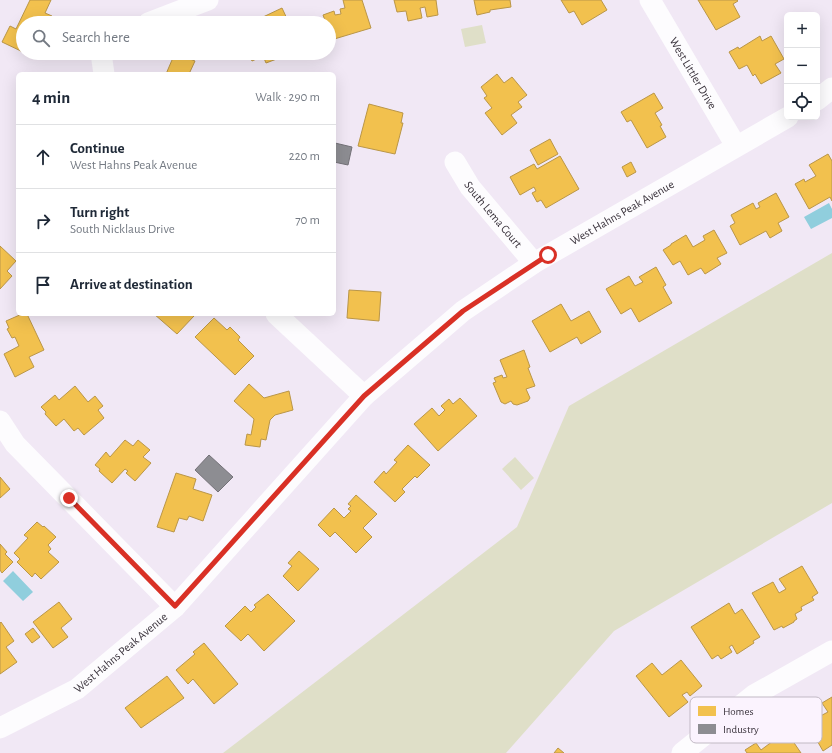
<!DOCTYPE html>
<meta charset="utf-8">
<style>
body{margin:0;font-family:"Alegreya Sans",sans-serif;background:#f2f2f3;color:#1f2937}
.controls{position:absolute;right:12px;top:12px;display:grid;overflow:hidden;border-radius:6px;box-shadow:0 4px 16px #0002}
.controls button{width:36px;height:36px;display:grid;place-items:center;padding:0;border:0;border-bottom:1px solid #e0e1e3;background:#fff;color:#1f2937;font:20px sans-serif}
.stop{position:absolute;width:12px;height:12px;margin:-9px;border:3px solid #d93025;border-radius:50%;background:#fff}
.stop.end{background:#d93025;border-color:#fff;box-shadow:0 1px 4px #0008}
.list{margin:0;padding:0;list-style:none}
h2{display:flex;justify-content:space-between;align-items:center;height:52px;margin:0;padding:0 16px;font-size:17px}
h2 small{font-size:13px;font-weight:400;color:#747a83}
.list li{display:grid;grid-template-columns:26px 1fr auto;gap:12px;align-items:center;box-sizing:border-box;height:64px;padding:0 16px;border-top:1px solid #e0e1e3}
.list b{display:block;font-size:15px;white-space:nowrap}
.list p{margin:0;font-size:13px;white-space:nowrap;color:#747a83}
.list em{font-size:13px;font-style:normal;color:#747a83}
.icon{flex:none;width:22px;height:22px;fill:none;stroke:currentColor;stroke-width:2;stroke-linecap:round;stroke-linejoin:round}
.map{position:relative;flex:none;width:832px;height:753px;overflow:hidden}
.search{position:absolute;background:#fff;box-shadow:0 4px 16px #0002;left:16px;top:16px;width:320px;height:44px;display:flex;align-items:center;gap:10px;box-sizing:border-box;padding:0 14px;border-radius:22px;color:#747a83;font-size:15px}
.panel{position:absolute;background:#fff;box-shadow:0 4px 16px #0002;left:16px;top:72px;width:320px;height:244px;border-radius:6px}
.map>svg:first-child{display:block}
.green{fill:#dfdfc8}
.water{fill:#90cedd}
.homes{fill:#f2c14e;stroke:#ba9648}
.industry{fill:#8d8d92;stroke:#747278}
.lines{fill:none;stroke-linecap:round;stroke-linejoin:round}
.minor{stroke:#fdfcfe;stroke-width:21}
.route{stroke:#d93025;stroke-width:5}
.labels{text-anchor:middle;stroke-width:4;stroke-linejoin:round;paint-order:stroke}
.street-label{font-size:12px;fill:#39323b;stroke:#fbf3fe}
.key{fill:#fbf3fe;stroke:#c1b9c4;stroke-width:1}
.key-label{font-size:11px;fill:#39323b}
</style>
<div class="map">
<svg width="832" height="753" viewBox="0 0 832 753">
<rect width="100%" height="100%" fill="#f1e8f5"/>
<path class="green" d="M482,25L486,43L465,47L461,29Z
M832,253V503L614,631L506,753H223L517,527L569,406Z
M515,457L534,478L521,490L502,469Z"/>
<path class="water" d="M829,203L832,209V218L811,229L804,217Z
M13,571L33,592L23,601L3,581Z"/>
<path class="homes" d="M30,0H51L45,13L52,16L49,23H23V52L2,42L10,26L16,29Z
M343,0H362L371,28L331,40L329,34V23H326L323,15L334,11L335,15L341,14L340,9L345,8Z
M394,0H436L438,15L427,17L425,7L420,8L422,18L408,21L406,11L397,12Z
M474,0H510L511,7L490,10V12L477,15Z
M561,0H601L607,10L582,25L574,11L569,13Z
M698,0H737L738,1L733,4L740,17L716,30Z
M282,8L289,23H266L263,17Z
M760,36L762,41L771,36L784,59L775,64L781,73L761,84L755,74L753,76L747,65L739,69L729,52L738,47L739,49Z
M25,53H34L33,56Z
M175,53L195,61L189,74H166Z
M248,53H290V54L266,63L263,56L252,61Z
M497,74L504,83L512,77L527,95L518,102L522,107L511,115L517,123L502,135L485,113L492,108L484,98L487,96L481,87Z
M654,93L663,108L655,113L662,125L660,126L666,137L647,148L631,120L627,122L621,112Z
M369,104L403,113L401,123H403L395,154L358,146Z
M550,139L558,154L538,165L530,150Z
M828,154L832,161V201L830,197L809,209L795,184L804,179L805,182L816,176L809,165Z
M560,156L579,189L546,208L541,200L537,202L532,193L536,191L534,187L520,195L510,177L534,164L537,169Z
M631,162L636,172L627,177L622,167Z
M776,193L789,217L778,223L782,231L770,238L766,231L740,245L730,226L735,223L731,215L753,203L756,209L760,207L758,203Z
M714,230L727,253L717,258L721,264L705,274L701,268L688,275L680,261L673,265L663,250L671,245V244L686,235L693,247L705,240L703,236Z
M0,246L16,261L7,271L12,276L0,289Z
M656,267L666,285L663,287L672,303L639,322L631,308L621,314L606,289L629,276L635,286L643,282L639,277Z
M349,290L381,292L379,321L347,318Z
M561,304L571,321L589,311L601,332L581,344L577,337L550,352L532,321Z
M22,314H27L44,350L29,357L34,367L15,377L4,354L19,346L15,337L12,338L7,329L9,328L6,321Z
M154,314H193L194,316L177,334Z
M214,318L227,330L230,327L240,337L238,340L254,356L235,375L195,337Z
M524,350L530,367L528,368L535,386L526,389L530,398L528,401L517,405L513,404L511,401L505,404L501,402L493,383L496,382L494,378L502,375L503,378L507,377L500,360Z
M249,384L264,398L289,391L293,410L275,415L270,420L266,440L261,439L260,447L245,445L247,434L251,435L254,419L234,401Z
M75,386L88,402L95,396L103,406L98,410L104,418L84,435L78,428L74,431L64,419L56,426L45,414L46,412L41,407L55,395L59,400Z
M460,398L477,416L438,451L414,424L432,408L439,416L445,410L441,406L449,399L453,404Z
M125,440L133,446L138,440L150,450L143,457L151,463L135,481L126,473L128,471L125,469L112,483L99,471L100,469L95,465L106,452L110,457Z
M408,445L430,465L417,478L415,476L402,489L405,492L395,502L374,482L384,471L386,474L397,462L394,460Z
M176,473L196,479L193,489L212,495L203,521L189,516L187,520L179,518L174,532L157,527Z
M0,477L10,489L0,498Z
M356,495L377,514L363,528L372,537L356,553L335,532L330,537L318,525L334,508L344,518L351,511L348,509L351,506L348,504Z
M37,522L43,527L44,526L56,537L48,545L51,549L48,552L59,562L41,579L35,573L32,577L17,562L20,559L14,553L28,538L24,535Z
M0,544L7,552L5,554L13,562L2,573L0,570Z
M299,551L319,569L298,591L283,576L292,566L288,563Z
M802,566L818,593L812,597L814,600L801,607L802,610L795,614L797,619L794,621V622L783,628L782,626L774,630L752,593L773,582L779,593L786,589L779,579Z
M268,594L295,621L264,651L248,634L241,641L225,626L245,606L251,612L256,607L254,605Z
M59,602L72,619L61,628L68,637L53,648L33,622Z
M729,603L735,614L742,609L760,637L753,641L754,643L737,654L732,645L729,647L732,652L721,659L718,655L712,659L691,627Z
M1,622L14,641L6,647L17,662L0,674V623Z
M33,628L40,637L32,643L25,634Z
M204,643L238,684L214,704L193,679L188,684L176,670L195,654L193,652Z
M681,660L702,686L690,696L687,692L682,695L688,702L669,717L636,676L652,663L662,675Z
M167,676L184,698L141,728L125,708Z
M832,697V745L823,751L807,723L828,712L822,703Z
M788,734L801,753H747L745,750L756,743L761,750L777,738L779,741Z
M558,748L564,753H554Z"/>
<path class="industry" d="M335,143L352,147L348,165L334,162V149Z
M209,455L233,477L218,492L195,470Z"/>
<g class="lines">
<g class="minor">
<path id="s1" d="M650,0L736,146"/>
<path d="M148,23L208,0"/>
<path d="M101,53L104,74"/>
<path d="M817,100L832,88"/>
<path id="s2" d="M455,162L470,187L534,263"/>
<path d="M276,314L364,396"/>
<path d="M0,421L15,444L175,607"/>
<path id="s3" d="M0,728L77,689L175,607L364,396L463,311L534,263L788,117"/>
<path d="M682,753L754,695L832,651"/>
</g>
</g>
<g class="lines">
<path class="route" d="M69,498L175,606L364,396L463,311L548,255"/>
</g>
<g class="labels">
<g class="street-label">
<text dy="4" stroke="none"><textPath href="#s1" startOffset="85">West Littler Drive</textPath></text>
<text dy="4" stroke="none"><textPath href="#s3" startOffset="815">West Hahns Peak Avenue</textPath></text>
<text dy="4" stroke="none"><textPath href="#s2" startOffset="65">South Lema Court</textPath></text>
<text dy="4" stroke="none"><textPath href="#s3" startOffset="143">West Hahns Peak Avenue</textPath></text>
</g>
</g>
<rect x="690" y="697" width="132" height="46" rx="6" class="key"/>
<rect x="698" y="706" width="18" height="10" fill="#f2c14e"/>
<rect x="698" y="724" width="18" height="10" fill="#8d8d92"/>
<g class="key-label">
<text x="723" y="715">Homes</text>
<text x="723" y="733">Industry</text>
</g>
</svg>
<div class="controls">
<button>+</button>
<button>−</button>
<button><svg class="icon" aria-label="locate" viewBox="0 0 24 24"><circle cx="12" cy="12" r="6"/><path d="M12 2v4M12 18v4M2 12h4M18 12h4"/></svg></button>
</div>
<div class="stop" style="left:548px;top:255px"></div>
<div class="stop end" style="left:69px;top:498px"></div>
<div class="search"><svg class="icon" aria-label="search" viewBox="0 0 24 24"><circle cx="10" cy="10" r="6"/><path d="M15 15l6 6"/></svg>Search here</div>
<section class="panel">
<h2>4 min<small>Walk · 290 m</small></h2>
<ul class="list">
<li><svg class="icon" aria-label="ahead" viewBox="0 0 24 24"><path d="M12 20V5M6 11l6-6 6 6"/></svg><div><b>Continue</b><p>West Hahns Peak Avenue</p></div><em>220 m</em></li>
<li><svg class="icon" aria-label="right" viewBox="0 0 24 24"><path d="M7 20v-9h11M14 6l5 5-5 5"/></svg><div><b>Turn right</b><p>South Nicklaus Drive</p></div><em>70 m</em></li>
<li><svg class="icon" aria-label="arrive" viewBox="0 0 24 24"><path d="M6 21V4h12l-3 4 3 4H6"/></svg><div><b>Arrive at destination</b></div></li>
</ul>
</section>
</div>
